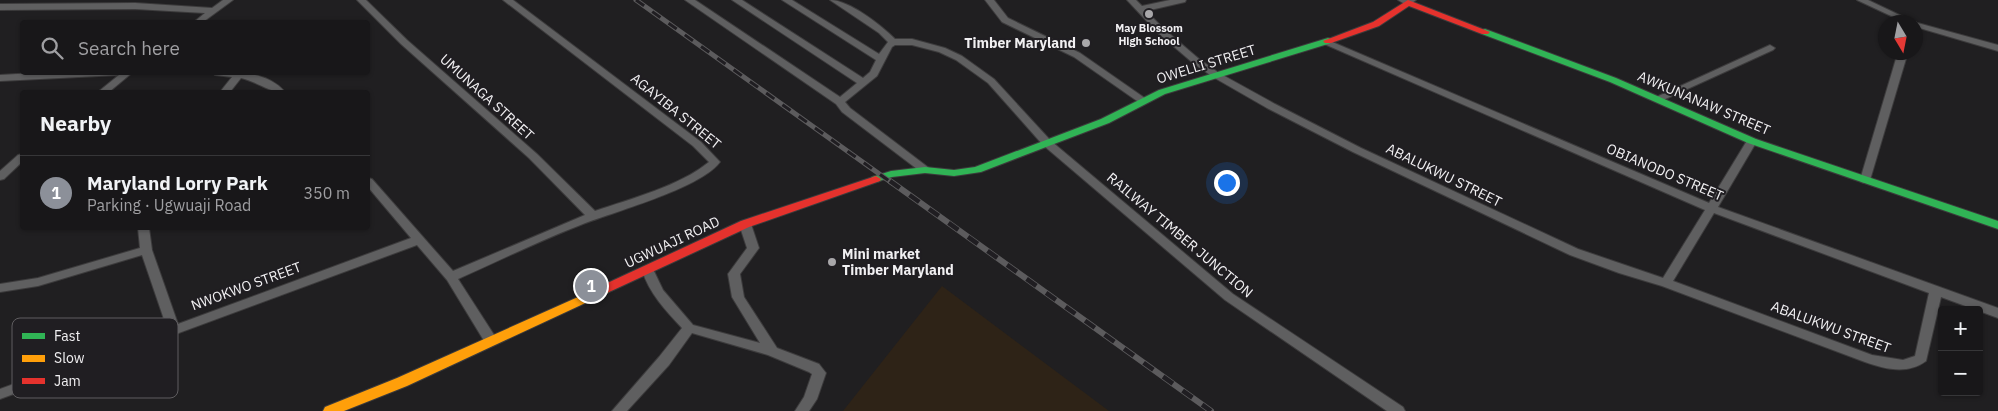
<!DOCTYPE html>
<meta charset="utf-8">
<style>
body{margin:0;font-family:"IBM Plex Sans",sans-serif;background:#252426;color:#f1f3f6}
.controls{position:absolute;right:15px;bottom:15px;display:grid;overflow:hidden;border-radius:5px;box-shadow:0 1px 4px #0004}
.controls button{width:45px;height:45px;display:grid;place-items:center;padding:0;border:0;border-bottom:1px solid #363638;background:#181719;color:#f1f3f6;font:25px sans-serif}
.compass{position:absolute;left:1878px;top:15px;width:45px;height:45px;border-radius:50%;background:#181719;box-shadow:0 1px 4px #0004;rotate:170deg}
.you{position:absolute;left:1226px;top:182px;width:18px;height:18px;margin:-12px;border:4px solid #fff;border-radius:50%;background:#1a73e8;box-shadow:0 0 0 8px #1a73e833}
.badge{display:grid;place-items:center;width:32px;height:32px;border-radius:50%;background:#8c9099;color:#fff;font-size:16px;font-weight:700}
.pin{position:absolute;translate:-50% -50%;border:2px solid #fff;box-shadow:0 1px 5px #0006}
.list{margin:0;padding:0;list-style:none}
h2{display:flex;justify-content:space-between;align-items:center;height:65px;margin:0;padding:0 20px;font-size:21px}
h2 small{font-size:16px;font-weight:400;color:#9f9fa2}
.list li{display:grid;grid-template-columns:32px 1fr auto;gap:15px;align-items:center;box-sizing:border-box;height:75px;padding:0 20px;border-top:1px solid #363638}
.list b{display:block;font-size:19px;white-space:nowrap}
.list p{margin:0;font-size:16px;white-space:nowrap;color:#9f9fa2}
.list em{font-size:16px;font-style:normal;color:#9f9fa2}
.icon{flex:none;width:28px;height:28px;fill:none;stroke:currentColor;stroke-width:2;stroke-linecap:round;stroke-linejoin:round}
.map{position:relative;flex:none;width:1998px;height:411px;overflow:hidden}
.search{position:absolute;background:#181719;box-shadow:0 1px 4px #0004;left:20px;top:20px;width:350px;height:55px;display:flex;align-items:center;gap:12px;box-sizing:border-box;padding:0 18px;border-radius:5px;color:#9f9fa2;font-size:19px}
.panel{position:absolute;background:#181719;box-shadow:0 1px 4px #0004;left:20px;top:90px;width:350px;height:140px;border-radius:5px}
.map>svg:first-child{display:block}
.education{fill:#2e2317}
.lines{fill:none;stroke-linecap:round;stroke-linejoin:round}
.street-casing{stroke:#3c3b3c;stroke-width:2}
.fast-casing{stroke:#3c3b3c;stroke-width:2}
.slow-casing{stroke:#3c3b3c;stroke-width:2}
.jam-casing{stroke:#3c3b3c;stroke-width:2}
.street{fill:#5f5f60;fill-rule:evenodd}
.fast{fill:#30b455;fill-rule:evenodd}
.slow{fill:#ff9f0a;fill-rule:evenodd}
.jam{fill:#e5322d;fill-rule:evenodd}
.rail-far1-casing{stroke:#5c5b5d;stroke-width:5}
.rail-casing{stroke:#5c5b5d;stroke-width:6}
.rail-far1{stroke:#201e22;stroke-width:3;stroke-dasharray:10;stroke-linecap:butt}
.rail{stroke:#201e22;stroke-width:4.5;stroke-dasharray:12;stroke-linecap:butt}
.poi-dot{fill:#a8a7a9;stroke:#201e22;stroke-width:2}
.labels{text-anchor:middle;stroke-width:4;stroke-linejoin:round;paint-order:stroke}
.far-poi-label{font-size:11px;font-weight:bold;fill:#f1f0f2;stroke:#201e22}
.poi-label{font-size:14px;font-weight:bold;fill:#f1f0f2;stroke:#201e22;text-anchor:end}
.street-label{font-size:14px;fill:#f1f0f2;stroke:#201e22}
.key{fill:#201e22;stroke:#5f5d60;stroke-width:1}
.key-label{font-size:14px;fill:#f1f0f2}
</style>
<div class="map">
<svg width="1998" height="411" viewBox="0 0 1998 411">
<rect width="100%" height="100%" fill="#201f21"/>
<path class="education" d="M942,286L1109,411H843Z"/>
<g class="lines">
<g class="street-casing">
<path id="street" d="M223,0H233L203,22H194L205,13L135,9L0,10V4L135,3L212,8Z
M357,0H366L407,40L537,154L595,211C630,199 680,186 709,162L693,146L503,0H513L701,142L720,162C700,189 612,212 578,226C537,242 498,261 458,279L496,338L497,341L496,344H486L447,280L417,245L0,399V389L167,328L142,255L38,286L0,292V284L38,278L140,248L138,228H149L152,250L178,324L411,238L368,187V178L372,179L453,271L585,215L529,158L401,44Z
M685,0H695L840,97L857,83L732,0H742L863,78L870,72L876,60L782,0H792L879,54L888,42L879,33L830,0C849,0 881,25 895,39H912L945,48L962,56L994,79L1051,141L1233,294L1403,407L1405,411H1387L1225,300L1043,145L988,83L956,60L939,52L912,45H895L892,47L877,76L845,102L850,108L929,168L930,170L925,173L921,172L842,112L836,104Z
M985,0H994L1008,18L1080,53L1149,101L1144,104L1140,103L1074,57L1002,22Z
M1127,0H1136L1142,6L1170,0H1186L1185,2L1146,11L1164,29L1199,59L1219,73L1275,104L1361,148L1578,249L1663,278L1705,210L1322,43L1327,40L1330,41L1709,203L1748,139H1756L1757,141L1718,207L1998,308V318L1941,297L1926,361C1907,375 1885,369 1865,362L1662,286L1619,273L1570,255L1353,152L1267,108L1213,77L1193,63L1158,33ZM1714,213L1929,293L1915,356L1903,360L1872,355L1673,281Z
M1398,0H1416L1408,6Z
M1857,0H1868L1914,22L1998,45V51L1916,27V22H1904Z
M1770,45L1775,48L1773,50L1661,101L1657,102L1652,99Z
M1898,52H1908L1870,180L1865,183L1861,182L1860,180Z
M52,72H133L109,92H98L119,75L0,81V75Z
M211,72C236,72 267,71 285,92C272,94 256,81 241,78L230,92H220L232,77L215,75Z
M22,154V162L4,179L0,180V171L18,155Z
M745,220L751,224L759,248L740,274L744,297L777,348L819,364L826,373L817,399L809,411H795L804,397L812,374L809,372L768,355L692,333L669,365L627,411H612L659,357L682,328C666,311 649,293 642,270L644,267H652L663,290L693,325L760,343L732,297L728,274L747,248L739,224Z"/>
</g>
<g class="fast-casing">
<path id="fast" d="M1485,29L1616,78L1756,139L1998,221V229L1748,143L1610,82L1482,34V30Z
M1328,38L1331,39V43L1165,94L1109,123L981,172L954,176L925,173L892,177L876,182L871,179L872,177L891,171L925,167L954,170L975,167L1101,119L1159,90Z"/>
</g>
<g class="slow-casing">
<path id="slow" d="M605,285L609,286L611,289L609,292L407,386L344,411H323L325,407L397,378Z"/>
</g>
<g class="jam-casing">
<path id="jam" d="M1408,0L1490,32L1488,34H1482L1409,6L1379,26L1331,43H1325L1323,41L1373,22Z
M876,176L881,179L880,181L749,227L609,292H601L599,289L601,286L741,221Z"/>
</g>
<use href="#street" class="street"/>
<use href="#fast" class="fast"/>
<use href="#slow" class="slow"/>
<use href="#jam" class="jam"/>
<g class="rail-far1-casing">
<path id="rail-far1" d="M636,0L892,183"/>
</g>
<g class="rail-casing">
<path id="rail" d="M890,181L1211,411"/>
</g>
<use href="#rail-far1" class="rail-far1"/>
<use href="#rail" class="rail"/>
</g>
<g class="poi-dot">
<circle cx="1149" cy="14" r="5"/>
<circle cx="1086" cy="43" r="5"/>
<circle cx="832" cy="262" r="5"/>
</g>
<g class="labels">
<g class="far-poi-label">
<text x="1149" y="32">May Blossom<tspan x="1149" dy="13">High School</tspan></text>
</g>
<g class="poi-label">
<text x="1076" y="48">Timber Maryland</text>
<text x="842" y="259" text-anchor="start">Mini market<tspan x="842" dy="16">Timber Maryland</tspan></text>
</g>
<g class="street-label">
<text transform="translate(1206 64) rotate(-17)" y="5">OWELLI STREET</text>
<text transform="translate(487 97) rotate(42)" y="5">UMUNAGA STREET</text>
<text transform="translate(1704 103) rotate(23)" y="5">AWKUNANAW STREET</text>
<text transform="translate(676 111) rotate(39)" y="5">AGAYIBA STREET</text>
<text transform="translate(1665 172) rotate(23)" y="5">OBIANODO STREET</text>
<text transform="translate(1444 175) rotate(26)" y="5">ABALUKWU STREET</text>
<text transform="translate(1180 235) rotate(40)" y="5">RAILWAY TIMBER JUNCTION</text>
<text transform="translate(672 242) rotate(-25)" y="5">UGWUAJI ROAD</text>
<text transform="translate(246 286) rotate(-20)" y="5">NWOKWO STREET</text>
<text transform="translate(1831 327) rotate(20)" y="5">ABALUKWU STREET</text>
</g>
</g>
<rect x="12" y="318" width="166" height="80" rx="8" class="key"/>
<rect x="22" y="333" width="23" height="6" fill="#30b455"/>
<rect x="22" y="355" width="23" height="7" fill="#ff9f0a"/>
<rect x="22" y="378" width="23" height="6" fill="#e5322d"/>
<g class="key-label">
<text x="54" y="341">Fast</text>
<text x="54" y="363">Slow</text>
<text x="54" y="386">Jam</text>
</g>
</svg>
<div class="controls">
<button>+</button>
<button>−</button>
</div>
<svg class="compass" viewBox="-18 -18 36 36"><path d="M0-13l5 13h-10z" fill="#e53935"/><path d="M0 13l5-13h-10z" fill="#9f9fa2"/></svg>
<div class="you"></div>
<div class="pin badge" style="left:591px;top:286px">1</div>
<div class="search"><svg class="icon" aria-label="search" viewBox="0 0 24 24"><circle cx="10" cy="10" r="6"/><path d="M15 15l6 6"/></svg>Search here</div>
<section class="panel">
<h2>Nearby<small></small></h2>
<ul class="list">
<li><span class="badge">1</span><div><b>Maryland Lorry Park</b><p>Parking · Ugwuaji Road</p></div><em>350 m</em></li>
</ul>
</section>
</div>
